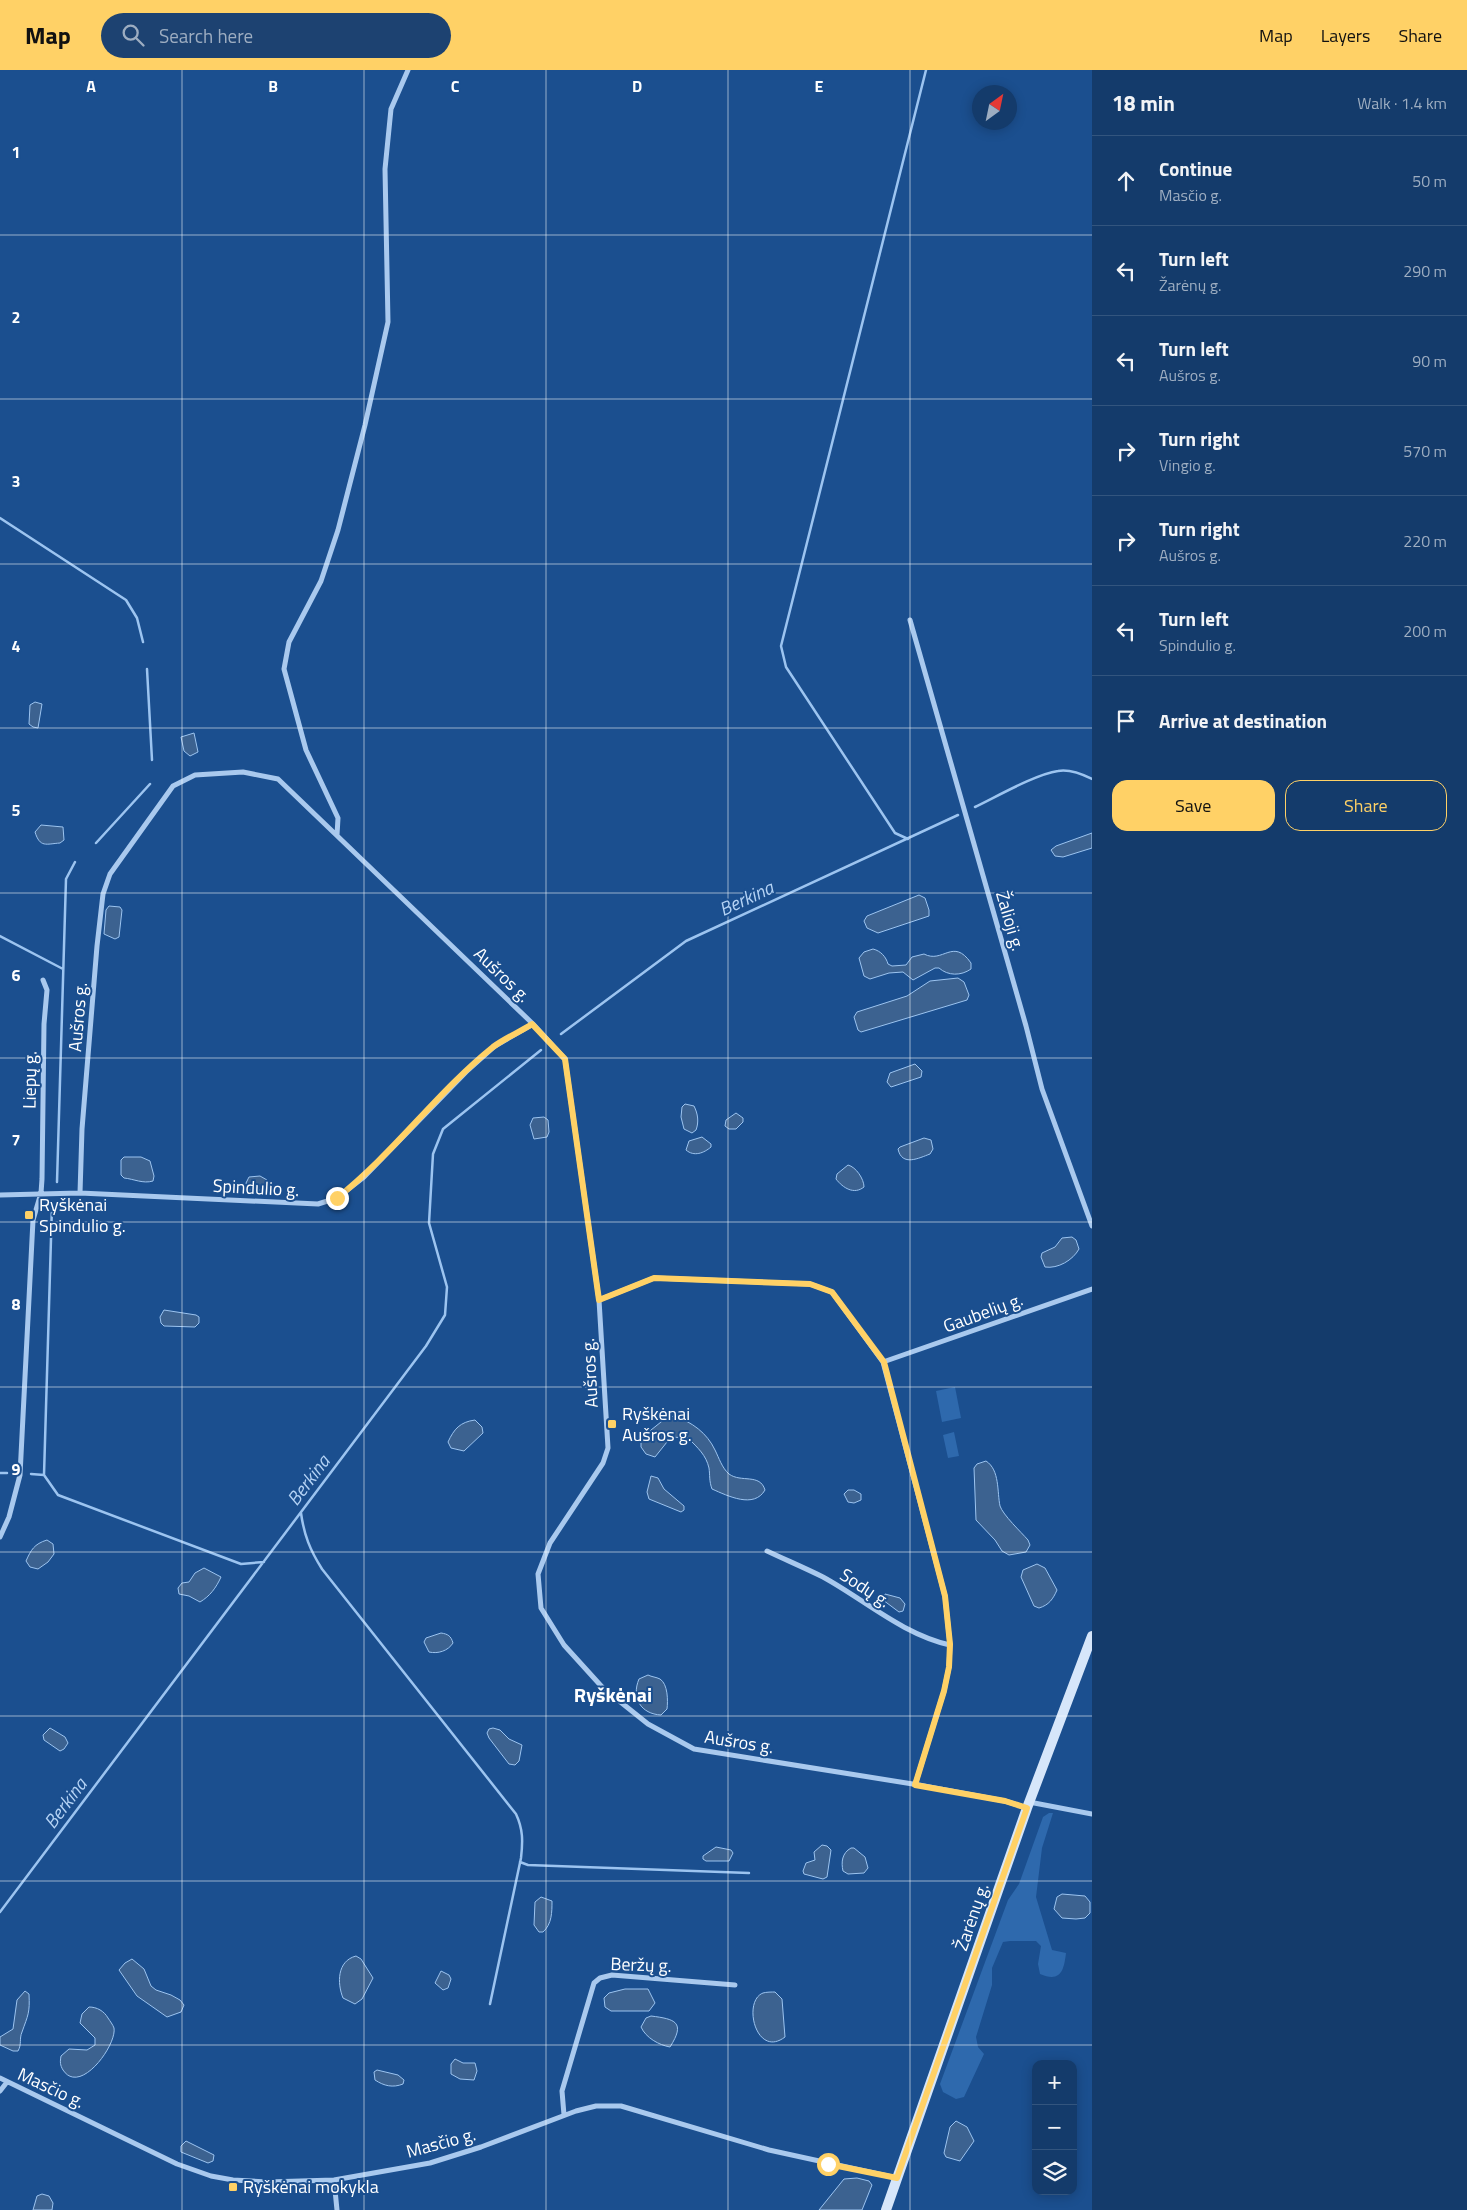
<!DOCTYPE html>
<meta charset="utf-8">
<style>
body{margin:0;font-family:"Titillium Web",sans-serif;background:#1d4271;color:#f1f3f6}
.controls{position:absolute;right:15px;bottom:15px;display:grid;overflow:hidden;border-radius:10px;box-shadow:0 2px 12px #0003}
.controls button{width:45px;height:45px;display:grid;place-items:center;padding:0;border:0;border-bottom:1px solid #33557e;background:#143b6b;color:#f1f3f6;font:25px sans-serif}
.compass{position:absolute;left:972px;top:15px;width:45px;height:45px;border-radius:50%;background:#143b6b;box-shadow:0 2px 12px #0003;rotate:33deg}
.stop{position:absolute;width:15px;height:15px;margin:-11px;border:4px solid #ffd166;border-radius:50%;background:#fff}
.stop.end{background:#ffd166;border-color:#fff;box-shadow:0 1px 5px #0008}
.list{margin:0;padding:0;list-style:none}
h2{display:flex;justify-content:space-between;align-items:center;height:65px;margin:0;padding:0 20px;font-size:21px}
h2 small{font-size:16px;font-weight:400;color:#9dadc1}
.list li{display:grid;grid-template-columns:32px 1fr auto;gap:15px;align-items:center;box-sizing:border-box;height:90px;padding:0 20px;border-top:1px solid #33557e}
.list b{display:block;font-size:19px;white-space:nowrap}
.list p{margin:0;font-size:16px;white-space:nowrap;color:#9dadc1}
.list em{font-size:16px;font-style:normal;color:#9dadc1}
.actions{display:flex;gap:10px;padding:15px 20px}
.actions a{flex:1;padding:11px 0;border:1px solid #ffd166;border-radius:15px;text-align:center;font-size:18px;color:#ffd166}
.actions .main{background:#ffd166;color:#111}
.icon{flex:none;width:28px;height:28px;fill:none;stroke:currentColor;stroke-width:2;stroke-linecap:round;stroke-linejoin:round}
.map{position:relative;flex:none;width:1092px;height:2140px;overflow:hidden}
header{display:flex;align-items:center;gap:30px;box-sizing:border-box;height:70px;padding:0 25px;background:#ffd166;color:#111}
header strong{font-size:24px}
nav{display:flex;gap:28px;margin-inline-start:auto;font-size:18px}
.search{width:350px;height:45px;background:#1d4271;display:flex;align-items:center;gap:12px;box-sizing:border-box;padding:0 18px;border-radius:28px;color:#9dadc1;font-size:19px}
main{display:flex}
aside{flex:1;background:#143b6b}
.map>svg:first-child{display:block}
.green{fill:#2e69ad}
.water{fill:#3c6290;stroke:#9cc4f0}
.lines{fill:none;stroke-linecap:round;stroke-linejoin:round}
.stream{stroke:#9cc4f0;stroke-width:2.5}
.minor{stroke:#a9c9ee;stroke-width:5}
.secondary{stroke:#d6e6fa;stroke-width:10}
.route{stroke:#ffd166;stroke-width:6}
.grid{fill:none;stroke:#fff;stroke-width:1;stroke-opacity:0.55}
.poi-dot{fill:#ffd166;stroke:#1b4f8f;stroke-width:2}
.labels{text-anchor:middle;stroke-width:4;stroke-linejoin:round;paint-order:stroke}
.street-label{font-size:18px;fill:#fff;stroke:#1b4f8f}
.poi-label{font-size:18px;fill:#fff;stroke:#1b4f8f;text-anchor:start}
.water-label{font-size:19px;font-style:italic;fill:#b5d3f5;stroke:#1b4f8f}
.quarter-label{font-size:20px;font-weight:bold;fill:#fff;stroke:#1b4f8f}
.grid-label{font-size:16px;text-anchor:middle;font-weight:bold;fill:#fff;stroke:#1b4f8f;stroke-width:4;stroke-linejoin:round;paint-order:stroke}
</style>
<header>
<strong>Map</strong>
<div class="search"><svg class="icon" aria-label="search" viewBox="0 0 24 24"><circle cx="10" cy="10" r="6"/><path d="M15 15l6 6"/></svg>Search here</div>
<nav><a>Map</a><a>Layers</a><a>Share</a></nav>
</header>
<main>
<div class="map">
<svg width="1092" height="2140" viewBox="0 0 1092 2140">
<rect width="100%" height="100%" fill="#1b4f8f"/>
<path class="green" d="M955,1317L961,1348L942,1352L936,1321Z
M954,1362L959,1386L948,1388L943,1365Z
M1049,1743H1053L1042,1778L1036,1827L1052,1880L1066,1883C1064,1900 1061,1913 1040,1904L1038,1894L1041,1876L1036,1871H1010L1003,1872L992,1898V1915L976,1967L978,1977L984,1984L964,2027L956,2029L943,2022L940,2014L1008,1830L1019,1814L1043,1747Z"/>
<path class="water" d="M35,632L42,634L38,658L33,657L29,654L30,635Z
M194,663L198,682L190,686L184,681L181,667Z
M41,755L63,757L64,770L60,773C46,774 40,778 35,762Z
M1092,763V778L1063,787L1055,786L1051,780L1056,776Z
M919,825L925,828L929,840V846L878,863L867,858L864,851L867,846Z
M109,836L120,837L122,840L119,867L115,869L104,864L106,840Z
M873,879C881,881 886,887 888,894L892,896L906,895L912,887L924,884C943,894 953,867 971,893V899C961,906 948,906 939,898H935L913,910L903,902L889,903L870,909L864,906L859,888L864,882Z
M958,908L964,912L969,925L967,930L861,962L858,960L854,947L857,942L907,926L930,911Z
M915,994L922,1001L921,1007L891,1017L887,1012L890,1003Z
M685,1034L694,1036C698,1044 699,1052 696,1060L692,1063L684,1059L681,1047L682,1037Z
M736,1043L743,1048V1052L736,1059H729L725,1056L726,1050Z
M544,1047L548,1050L549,1062L547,1067L534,1069L530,1055L533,1048Z
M702,1067L711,1074V1077C704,1083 694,1087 686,1080L689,1071Z
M924,1068L931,1070L933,1079L930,1084C919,1088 902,1097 898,1079L900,1077Z
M124,1087H141L150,1091L154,1106L153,1111C143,1114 134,1109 124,1108L121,1105V1090Z
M848,1095C856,1097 864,1109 864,1117C854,1125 843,1118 836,1109L837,1104Z
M260,1106L267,1110L268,1117L265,1120H248L246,1113L249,1107Z
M1072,1167L1076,1170L1079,1179C1073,1190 1058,1199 1045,1197L1041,1187L1042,1183L1055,1177L1062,1168Z
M164,1240L196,1245L199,1247V1253L195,1257L164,1256L161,1253L160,1247Z
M674,1346C692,1352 707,1363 715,1380C719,1388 722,1398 729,1404C741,1413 760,1403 765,1420C754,1439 728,1426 712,1419C709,1411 710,1405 709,1398C706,1385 698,1378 688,1368L671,1367L655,1387L646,1384L641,1377V1368L666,1348Z
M475,1350L482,1357L483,1363L464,1381L451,1378L448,1372C454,1359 460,1352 475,1350Z
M986,1391C1000,1400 997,1422 1000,1436C1003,1445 1021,1462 1028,1470L1030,1475L1026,1482L1009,1485L1002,1481L995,1470L976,1450L974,1398L977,1394Z
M651,1406L658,1408L664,1419L684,1436V1440L681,1442L649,1429L647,1422Z
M848,1420H854L861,1424V1430L854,1433L848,1432L844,1424Z
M47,1470L53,1474L54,1484L48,1492L38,1499L30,1497L26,1491C31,1480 34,1474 47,1470Z
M1037,1494L1045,1498L1057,1520C1053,1529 1049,1535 1039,1538L1034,1536L1021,1507L1023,1500Z
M204,1498L221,1507C216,1518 210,1526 200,1532L189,1526L179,1524L178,1518L182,1513L189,1512L195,1503Z
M885,1524L900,1528L905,1534L903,1541L899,1542L883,1530Z
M441,1563C448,1564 451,1566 453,1573C448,1581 438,1584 429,1582L424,1572L426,1568Z
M648,1605C652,1607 656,1607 660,1609C668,1614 668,1631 667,1639L661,1645C641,1644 631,1628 639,1609Z
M50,1658L65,1667L68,1673L64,1679L60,1681L44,1670L43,1665Z
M493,1658L500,1660L509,1669L522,1675L519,1691L515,1695L509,1694L489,1668L487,1663L489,1659Z
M822,1775L827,1776L831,1780L827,1807L823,1809L804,1804L803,1801L806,1793L815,1790L814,1782Z
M716,1777L731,1780L733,1783L729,1791H706L703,1789V1786Z
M851,1778H854L865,1787L868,1798L864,1803L848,1804L843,1801C841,1792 842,1783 851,1778Z
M1062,1824L1085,1826L1090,1832V1843L1085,1848L1076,1849L1062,1848L1054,1839L1057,1827Z
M541,1827L552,1831C552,1842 552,1854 543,1862H539L534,1855L535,1832Z
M356,1886L361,1889L373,1908L362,1929L355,1934L343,1928C337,1913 337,1891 356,1886Z
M132,1889L144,1899L151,1916L156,1920L171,1925L180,1930L184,1935L181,1942L167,1947L137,1926L119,1900L125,1893Z
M441,1901L449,1905L451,1909L448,1918L443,1920L435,1913Z
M625,1919H648L655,1933L649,1941H611L605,1937L604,1928L609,1923Z
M25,1921L29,1924C30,1943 28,1945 22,1962C19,1969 22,1974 18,1981H13L0,1975V1967L13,1959L17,1930Z
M775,1922L782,1929L785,1967C756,1989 742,1931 763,1923C766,1922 772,1922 775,1922Z
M89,1937C97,1937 104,1941 108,1948C110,1951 113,1955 114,1958C117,1975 80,2026 63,2000C60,1995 60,1992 61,1986L69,1979L87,1980L95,1975V1968L80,1953L82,1944Z
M651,1946C675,1949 686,1952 670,1977C659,1975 646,1968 641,1957L646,1948Z
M455,1989L463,1993H475L477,2001L474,2010L460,2009L451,2004V1994Z
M377,2000L398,2005L404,2010L403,2014C393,2018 384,2016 375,2010L374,2002Z
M956,2051L967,2057L974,2071L960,2091L946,2087L944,2083L950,2057Z
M186,2071L214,2085L213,2091L208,2093L181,2082V2076Z
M857,2108L869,2111L872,2115L862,2140H819L844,2109Z
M42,2124L49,2126L53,2133L52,2140H33L37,2126Z"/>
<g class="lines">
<path class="stream" d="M0,448L126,530L137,548L143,572
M147,599L152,690
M975,737C996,727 1036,704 1058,701C1069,699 1082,704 1092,709
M908,769L895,763L786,597L781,576L926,0
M96,773L150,714
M0,866L63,899
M561,964L686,871L958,745
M57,1112L66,809L75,792
M52,1135L44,1405L58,1425L241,1494L264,1492
M0,1403H7
M31,1404L44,1405
M301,1443C304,1465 310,1480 322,1499L516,1744C523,1759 523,1771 521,1788L490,1934
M520,1792L528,1795L749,1803
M0,1842L426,1276L445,1245L447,1217L429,1153L433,1084L443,1059L541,980"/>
<path class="minor" d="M910,550L1026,956L1042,1019L1092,1156
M337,765L338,748L306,680L284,599L289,572L321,511L338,460L365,355L388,252L385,99L391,39L408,0
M80,1123L82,1059L97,876L103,824L110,804L173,716L195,705L243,702L278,709L533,954L565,989L599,1230L608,1378L603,1393L550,1473L538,1504L541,1538L564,1575L603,1618L648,1654L694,1679L919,1715L1005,1731L1027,1738
M0,1125L80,1123L318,1134L337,1128L364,1107L466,1002L495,976L533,954
M599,1230L654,1208L810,1214L832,1222L883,1292L945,1526L950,1575L949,1597L944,1621L915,1715
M883,1292L1092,1219
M0,1467L9,1447L20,1405L33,1150L41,1123L42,1109L44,954L47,920L43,910
M767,1481C786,1490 805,1498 823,1507C865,1530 902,1564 950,1575
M1029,1732L1092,1744
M0,2008L177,2094L211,2106L233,2110L267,2112L334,2110L430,2093L481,2077L576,2041L596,2036H621L769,2080L897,2108
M0,2021L7,2012
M564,2045L562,2021L594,1913L600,1908L612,1905L735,1915
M334,2110L337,2140"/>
<path class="secondary" d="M886,2140L1027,1738L1092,1566"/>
</g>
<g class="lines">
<path class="route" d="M337,1128C394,1083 437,1022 493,977C505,968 520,962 532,954L565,989L599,1230L654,1208L810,1214L832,1222L884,1292L945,1526L950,1574L949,1597L944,1621L915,1715L1005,1731L1027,1738L897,2108L828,2094"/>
</g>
<path class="grid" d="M182,0V2140M364,0V2140M546,0V2140M728,0V2140M910,0V2140M0,165H1092M0,329H1092M0,494H1092M0,658H1092M0,823H1092M0,988H1092M0,1152H1092M0,1317H1092M0,1482H1092M0,1646H1092M0,1811H1092M0,1975H1092"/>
<g class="poi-dot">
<rect x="24" y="1140" width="10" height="10" rx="2.5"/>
<rect x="607" y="1349" width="10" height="10" rx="2.5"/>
<rect x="228" y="2112" width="10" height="10" rx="2.5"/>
</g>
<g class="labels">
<g class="street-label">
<text transform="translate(1010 851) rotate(74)" y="6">Žalioji g.</text>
<text transform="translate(502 905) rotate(44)" y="6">Aušros g.</text>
<text transform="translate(78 947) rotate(-85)" y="6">Aušros g.</text>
<text transform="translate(30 1010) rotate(-89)" y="6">Liepų g.</text>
<text transform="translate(256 1118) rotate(3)" y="6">Spindulio g.</text>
<text transform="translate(983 1243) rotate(-20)" y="6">Gaubelių g.</text>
<text transform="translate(590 1303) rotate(-93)" y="6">Aušros g.</text>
<text transform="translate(865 1518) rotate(33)" y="6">Sodų g.</text>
<text transform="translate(739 1672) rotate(9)" y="6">Aušros g.</text>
<text transform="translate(972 1847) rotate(-71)" y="6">Žarėnų g.</text>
<text transform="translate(641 1895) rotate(2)" y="6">Beržų g.</text>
<text transform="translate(51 2018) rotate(25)" y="6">Masčio g.</text>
<text transform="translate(441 2073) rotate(-15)" y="6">Masčio g.</text>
</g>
<g class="poi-label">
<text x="39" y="1141">Ryškėnai<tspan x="39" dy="21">Spindulio g.</tspan></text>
<text x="622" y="1350">Ryškėnai<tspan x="622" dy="21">Aušros g.</tspan></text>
<text x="243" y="2123">Ryškėnai mokykla</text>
</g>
<g class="water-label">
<text transform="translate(746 828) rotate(-25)" y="7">Berkina</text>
<text transform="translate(308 1410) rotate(-53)" y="7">Berkina</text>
<text transform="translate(65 1733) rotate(-53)" y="7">Berkina</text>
</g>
<g class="quarter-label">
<text x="613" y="1632">Ryškėnai</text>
</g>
</g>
<g class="grid-label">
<text x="91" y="22">A</text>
<text x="273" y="22">B</text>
<text x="455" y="22">C</text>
<text x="637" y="22">D</text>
<text x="819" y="22">E</text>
<text x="16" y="88">1</text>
<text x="16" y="253">2</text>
<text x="16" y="417">3</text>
<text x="16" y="582">4</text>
<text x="16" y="746">5</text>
<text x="16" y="911">6</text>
<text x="16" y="1076">7</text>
<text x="16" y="1240">8</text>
<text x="16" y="1405">9</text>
</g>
</svg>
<div class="controls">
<button>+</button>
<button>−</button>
<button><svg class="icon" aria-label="layers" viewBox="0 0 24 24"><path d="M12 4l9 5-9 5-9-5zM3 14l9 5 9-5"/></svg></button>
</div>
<svg class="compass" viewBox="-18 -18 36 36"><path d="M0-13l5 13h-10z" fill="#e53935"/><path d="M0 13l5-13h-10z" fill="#9dadc1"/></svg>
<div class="stop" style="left:828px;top:2094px"></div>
<div class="stop end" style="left:337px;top:1128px"></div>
</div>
<aside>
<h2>18 min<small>Walk · 1.4 km</small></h2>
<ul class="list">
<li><svg class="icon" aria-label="ahead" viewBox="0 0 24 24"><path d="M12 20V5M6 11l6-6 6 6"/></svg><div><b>Continue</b><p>Masčio g.</p></div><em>50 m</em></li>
<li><svg class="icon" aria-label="left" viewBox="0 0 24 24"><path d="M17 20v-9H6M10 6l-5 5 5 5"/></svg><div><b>Turn left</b><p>Žarėnų g.</p></div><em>290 m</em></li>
<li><svg class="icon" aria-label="left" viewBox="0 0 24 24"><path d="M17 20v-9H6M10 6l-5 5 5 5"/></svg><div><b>Turn left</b><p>Aušros g.</p></div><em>90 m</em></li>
<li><svg class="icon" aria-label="right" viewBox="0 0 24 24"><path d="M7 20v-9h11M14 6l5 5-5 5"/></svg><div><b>Turn right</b><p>Vingio g.</p></div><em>570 m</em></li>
<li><svg class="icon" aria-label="right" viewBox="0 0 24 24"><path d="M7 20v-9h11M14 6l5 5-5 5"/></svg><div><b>Turn right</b><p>Aušros g.</p></div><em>220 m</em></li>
<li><svg class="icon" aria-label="left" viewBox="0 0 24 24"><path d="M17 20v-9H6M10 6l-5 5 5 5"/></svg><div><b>Turn left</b><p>Spindulio g.</p></div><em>200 m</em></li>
<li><svg class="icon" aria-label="arrive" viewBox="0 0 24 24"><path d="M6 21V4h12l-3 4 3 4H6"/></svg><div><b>Arrive at destination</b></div></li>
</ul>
<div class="actions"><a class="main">Save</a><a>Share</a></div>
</aside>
</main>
